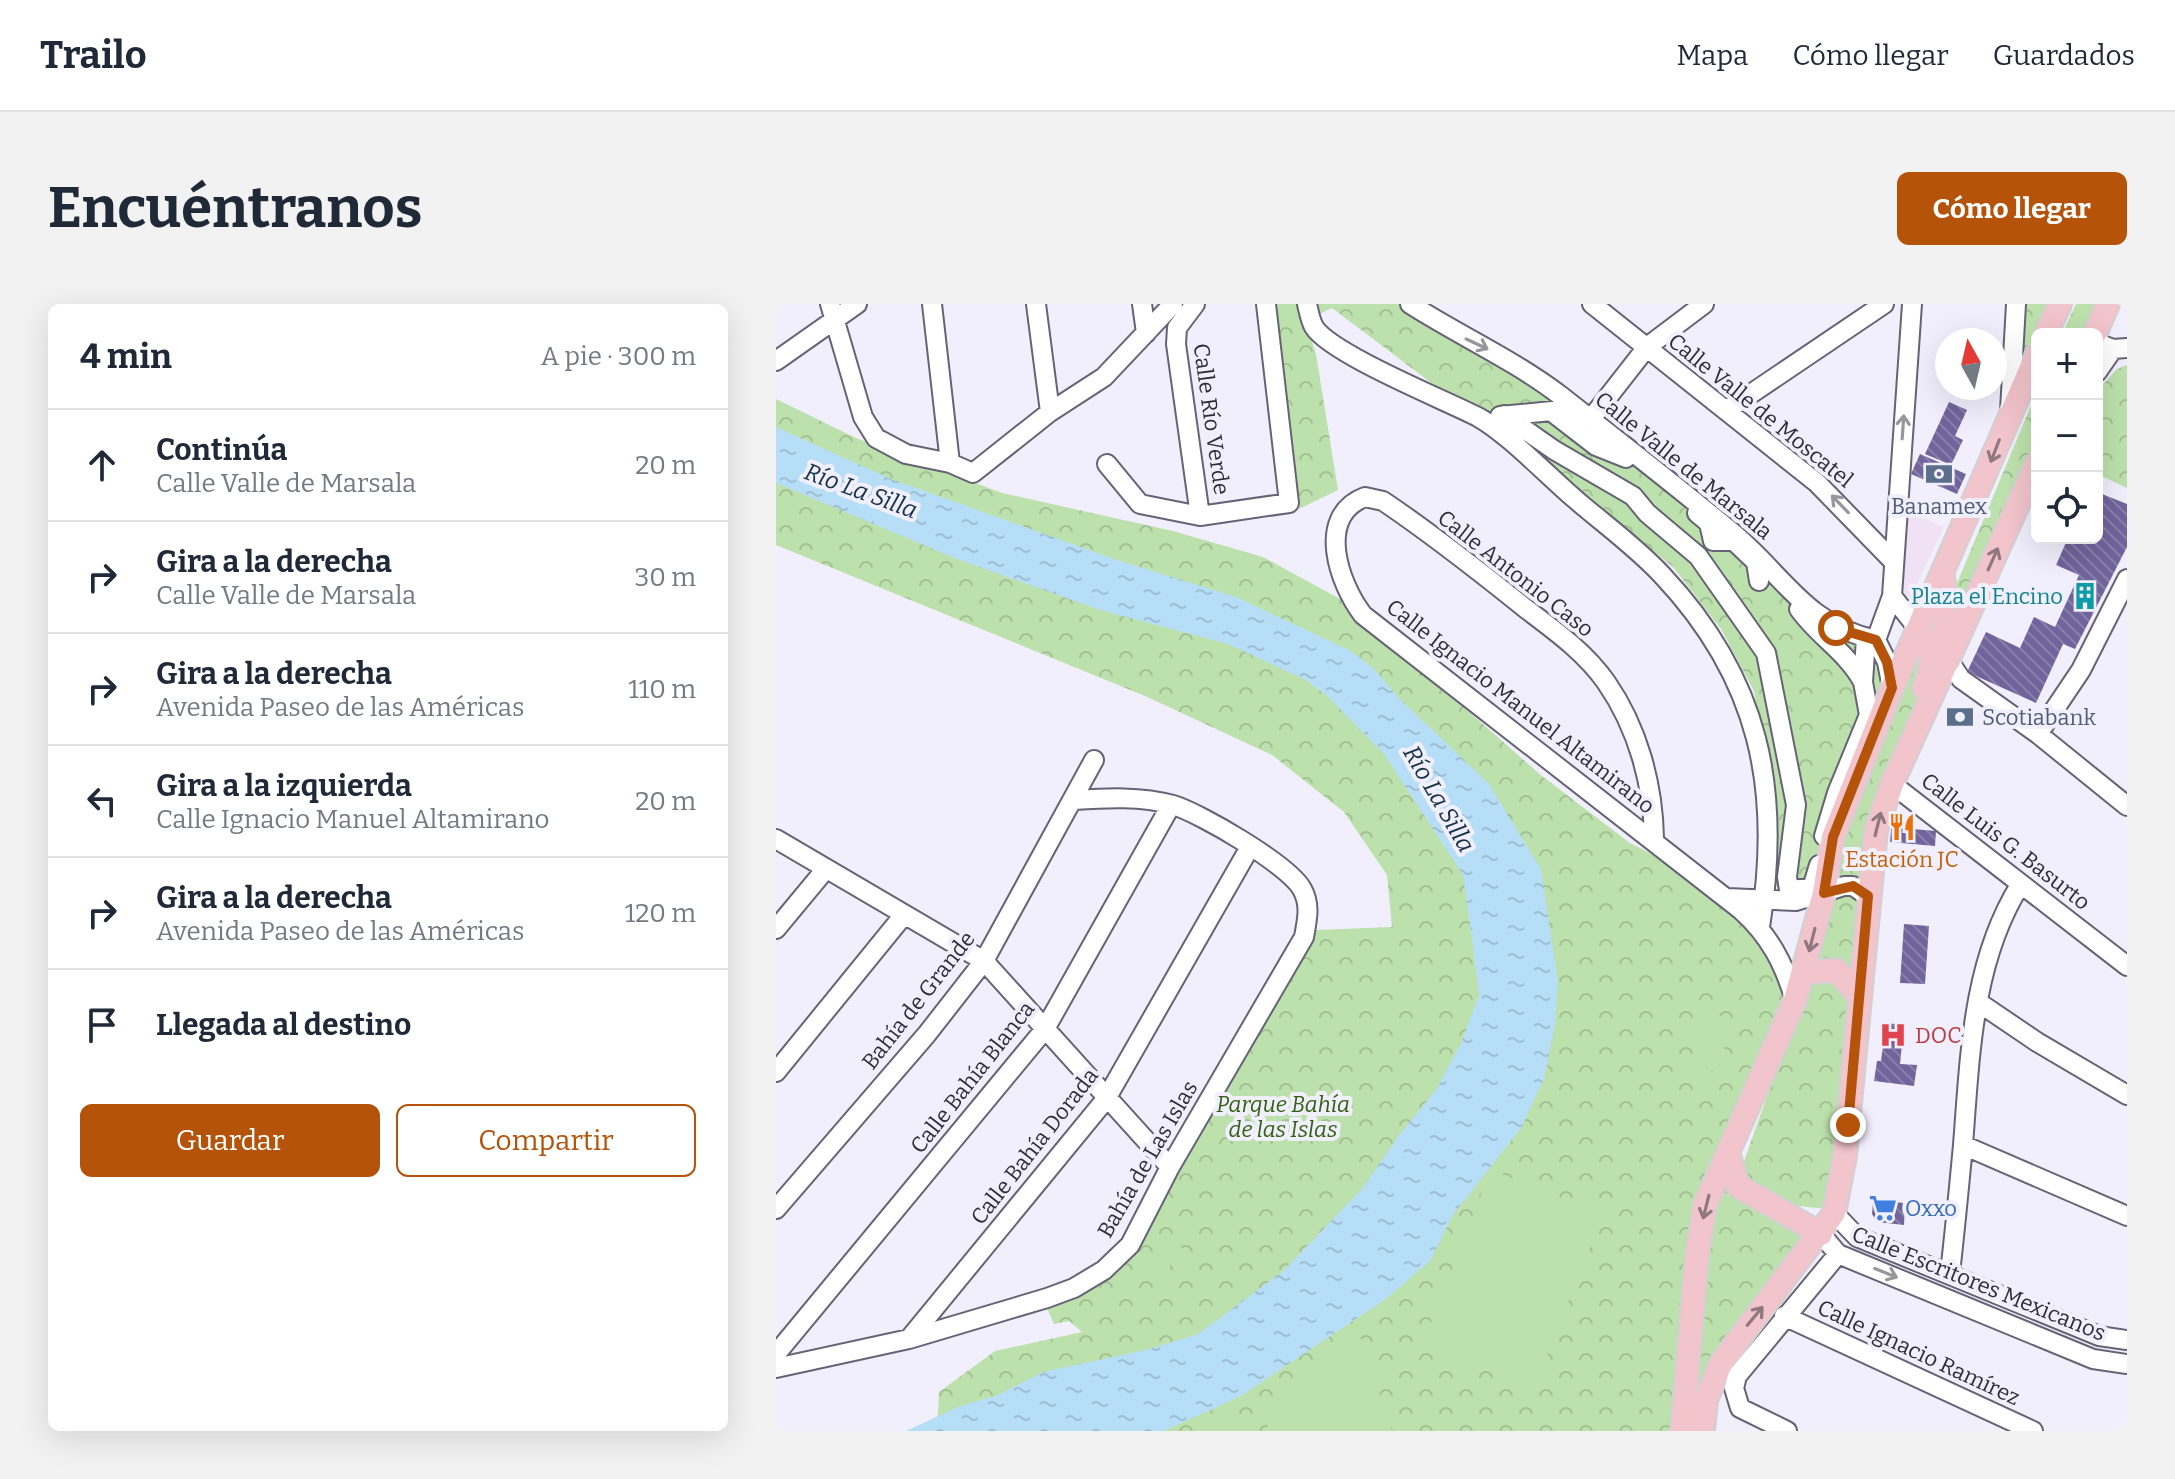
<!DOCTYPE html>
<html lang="es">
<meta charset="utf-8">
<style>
body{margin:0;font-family:Bitter,serif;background:#f2f2f3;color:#1f2937}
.controls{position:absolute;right:24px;top:24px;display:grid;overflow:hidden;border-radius:12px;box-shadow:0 8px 32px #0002}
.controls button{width:72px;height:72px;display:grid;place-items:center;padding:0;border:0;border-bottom:2px solid #e0e1e3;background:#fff;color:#1f2937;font:40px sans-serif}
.compass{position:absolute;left:1159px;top:24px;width:72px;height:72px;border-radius:50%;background:#fff;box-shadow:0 8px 32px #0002;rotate:352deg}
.stop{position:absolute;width:24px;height:24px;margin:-18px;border:6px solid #b45309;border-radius:50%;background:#fff}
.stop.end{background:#b45309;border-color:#fff;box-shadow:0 2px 8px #0008}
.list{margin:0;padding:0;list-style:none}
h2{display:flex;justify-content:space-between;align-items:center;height:104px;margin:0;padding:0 32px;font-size:34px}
h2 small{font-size:26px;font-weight:400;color:#747a83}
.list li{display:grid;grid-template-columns:52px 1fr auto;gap:24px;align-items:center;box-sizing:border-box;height:112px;padding:0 32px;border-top:2px solid #e0e1e3}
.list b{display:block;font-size:30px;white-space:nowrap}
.list p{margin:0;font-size:26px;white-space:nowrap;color:#747a83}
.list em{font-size:26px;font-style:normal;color:#747a83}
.actions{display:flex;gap:16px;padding:24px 32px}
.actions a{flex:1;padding:18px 0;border:2px solid #b45309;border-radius:12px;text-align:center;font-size:28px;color:#b45309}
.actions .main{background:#b45309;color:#fff}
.icon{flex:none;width:44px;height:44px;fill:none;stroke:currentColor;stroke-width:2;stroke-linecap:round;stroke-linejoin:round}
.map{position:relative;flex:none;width:1351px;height:1127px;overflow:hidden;border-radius:12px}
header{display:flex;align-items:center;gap:48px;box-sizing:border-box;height:112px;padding:0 40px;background:#fff;border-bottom:2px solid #e0e1e3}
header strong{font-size:38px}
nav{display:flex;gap:44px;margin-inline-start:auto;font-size:28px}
.intro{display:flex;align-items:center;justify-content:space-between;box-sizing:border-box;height:192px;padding:0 48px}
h1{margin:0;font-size:56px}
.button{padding:20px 36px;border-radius:12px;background:#b45309;color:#fff;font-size:28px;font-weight:700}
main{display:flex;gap:48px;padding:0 48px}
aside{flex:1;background:#fff;border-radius:12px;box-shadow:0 8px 32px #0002}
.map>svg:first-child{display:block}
.commercial{fill:#f0e1f5}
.park{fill:url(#park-crowns)}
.pitch{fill:#bde1ac}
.water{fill:url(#water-ripples)}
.building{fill:url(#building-back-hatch)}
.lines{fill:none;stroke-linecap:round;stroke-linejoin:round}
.minor-casing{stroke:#666376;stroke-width:22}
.major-casing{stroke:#d1d1d3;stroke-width:26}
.minor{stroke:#fff;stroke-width:18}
.major{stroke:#f2c4cc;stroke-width:22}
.oneway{stroke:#97969a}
.oneway2{stroke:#907881}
.route{stroke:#b45309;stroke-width:10}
.labels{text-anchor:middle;stroke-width:8;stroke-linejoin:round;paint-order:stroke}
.street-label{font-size:22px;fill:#2f2d36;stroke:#f1effc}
.service-label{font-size:22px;fill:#4e5e75;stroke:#f1effc}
.culture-label{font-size:22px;fill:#0d838f;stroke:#f1effc;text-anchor:end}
.food-label{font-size:22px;fill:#c56008;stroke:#f1effc}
.health-label{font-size:22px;fill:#be3a42;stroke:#f1effc;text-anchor:start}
.park-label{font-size:22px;font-style:italic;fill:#326111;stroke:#f1effc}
.shop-label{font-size:22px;fill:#366cbe;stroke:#f1effc;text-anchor:start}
.water-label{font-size:24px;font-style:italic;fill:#163446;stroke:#f1effc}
</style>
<header>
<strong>Trailo</strong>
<nav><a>Mapa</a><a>Cómo llegar</a><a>Guardados</a></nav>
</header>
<div class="intro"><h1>Encuéntranos</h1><a class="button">Cómo llegar</a></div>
<main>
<aside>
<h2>4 min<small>A pie · 300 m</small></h2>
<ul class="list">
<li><svg class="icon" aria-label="ahead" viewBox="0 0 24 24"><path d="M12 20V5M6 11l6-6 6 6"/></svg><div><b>Continúa</b><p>Calle Valle de Marsala</p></div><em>20 m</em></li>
<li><svg class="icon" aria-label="right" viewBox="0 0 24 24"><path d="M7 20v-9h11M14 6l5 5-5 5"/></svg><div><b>Gira a la derecha</b><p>Calle Valle de Marsala</p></div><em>30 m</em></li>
<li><svg class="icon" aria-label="right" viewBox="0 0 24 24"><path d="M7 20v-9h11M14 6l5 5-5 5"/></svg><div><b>Gira a la derecha</b><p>Avenida Paseo de las Américas</p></div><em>110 m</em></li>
<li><svg class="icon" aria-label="left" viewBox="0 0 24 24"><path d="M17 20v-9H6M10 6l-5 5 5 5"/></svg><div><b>Gira a la izquierda</b><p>Calle Ignacio Manuel Altamirano</p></div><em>20 m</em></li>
<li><svg class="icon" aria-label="right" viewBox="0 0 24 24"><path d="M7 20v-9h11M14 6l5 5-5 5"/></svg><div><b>Gira a la derecha</b><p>Avenida Paseo de las Américas</p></div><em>120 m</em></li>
<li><svg class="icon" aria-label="arrive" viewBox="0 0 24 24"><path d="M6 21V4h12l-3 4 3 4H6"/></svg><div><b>Llegada al destino</b></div></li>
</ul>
<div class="actions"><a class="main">Guardar</a><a>Compartir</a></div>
</aside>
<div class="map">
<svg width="1351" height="1127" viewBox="0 0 1351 1127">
<defs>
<pattern id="park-crowns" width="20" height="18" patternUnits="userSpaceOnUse" patternTransform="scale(2)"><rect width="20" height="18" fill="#bde1ac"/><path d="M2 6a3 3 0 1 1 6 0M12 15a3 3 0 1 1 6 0" fill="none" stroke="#a3c195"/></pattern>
<pattern id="water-ripples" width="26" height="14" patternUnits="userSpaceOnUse" patternTransform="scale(2)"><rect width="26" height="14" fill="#b7def7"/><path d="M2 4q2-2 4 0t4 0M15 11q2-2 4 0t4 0" fill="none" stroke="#9ebfd4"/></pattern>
<pattern id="building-back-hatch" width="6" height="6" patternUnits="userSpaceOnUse" patternTransform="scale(2)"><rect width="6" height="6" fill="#70649d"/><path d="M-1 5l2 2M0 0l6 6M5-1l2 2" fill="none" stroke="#8880a8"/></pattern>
</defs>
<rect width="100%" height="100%" fill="#f1effc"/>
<path class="commercial" d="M1128,206L1168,223L1135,292L1126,293L1122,286Z"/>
<path class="park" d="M495,0H524L540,50L562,186L523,205Z
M534,0H623L697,49L728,60L792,107L1062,331L1099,350L1109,375L1039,582L1006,591L997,577L1000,516L978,387L945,325L897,263L723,120L654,78L556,4L541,11Z
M1248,0H1277C1267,19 1262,39 1249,55L1246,50Z
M1300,0H1320L1307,30H1286Z
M1351,61V184L1321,170V87L1341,65Z
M1261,87V133L1182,312L1178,313L1172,301Z
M0,95L80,134L226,189L397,227L487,253L566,296L766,472L854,539L901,563L975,620L997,651L1009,694L915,909L896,1127H161L163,1088L219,1047L306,1028L293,1017L278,1020L270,1002L367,931L537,638L540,626L616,623L611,571L568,508L496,451L369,392L0,241Z
M1145,356L1154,364L1106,474L1084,579L1060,577L1067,537L1138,363Z
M1071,590L1084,598L1077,671L1058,658L1039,653L1053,594Z
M1059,675L1076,708L1057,872L1047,904C1018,904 978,892 966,863L1032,676Z
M951,877L1029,932L914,1127C922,1048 920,950 951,877Z"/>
<path class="pitch" d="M946,712L950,766L923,768L919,714Z
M715,866L827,910L758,1085L646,1041Z
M392,934L407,945L381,979L365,967Z
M584,1033L616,1127H490C503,1079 540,1052 584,1033Z
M461,1107L476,1127H433Z"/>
<path class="water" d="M0,123L115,175L338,255L460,293L575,347L599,366L622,393L713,480L765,565L782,678L779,721L768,775L745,824L677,911L654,957L610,995L465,1092L388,1127H130L182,1103L222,1091L267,1068L374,1045L422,1030L507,967L586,885L623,831L660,786L686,737L703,691L696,635L687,571L608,450L550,391L530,376L452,340L324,306L181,255L0,179Z"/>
<path class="building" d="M1173,98L1191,106L1179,132L1187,136L1175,161L1149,150Z
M1144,150L1190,170L1181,190L1135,170Z
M1321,188L1351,200V243L1299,345L1287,340L1260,399L1191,368L1210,328L1244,344L1258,313L1279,323L1303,271L1280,261L1292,234H1321Z
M1116,515L1125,516L1124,524L1160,527L1159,542L1114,538Z
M1128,620L1153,622L1149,680L1124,679Z
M1110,719L1128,721L1124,760L1141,761L1138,782L1098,777L1101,757H1105Z
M1097,896L1129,899L1128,921L1101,918L1096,910Z"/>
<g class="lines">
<g class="minor-casing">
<path id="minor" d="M54,0L87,113L100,134L130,150L174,159L197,169L274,108L328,73L397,0
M156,0L174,159
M260,0L274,108
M366,0L370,29
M419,0L401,24L400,40L424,212
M531,0C533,8 534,16 538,23C555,50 669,96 702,113C731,129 772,172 799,195C828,220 860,243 886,271C984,375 1006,485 984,623
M634,0C684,32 738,56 785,92C841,136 898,180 952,225C1007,269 1027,320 1100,336
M816,0L1041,179L1117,257
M1321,39L1337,45L1351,44
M0,57L81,0
M1321,68L1337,45
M951,106L1108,0
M1234,106L1240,0
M776,108L820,142L850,154
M728,111L778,146L857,192L871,209L922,252L990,349L1020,501L1011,573L1013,586L1036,584L1043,561
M724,112L786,106
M814,116L871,43L928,0
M331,160L364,200L424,212L513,199L490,0
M921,209L933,219L937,237H958L980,258L983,277
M1116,292L1143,326
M1023,305C1042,332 1072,349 1087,378
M1100,336L1116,292L1136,0
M1100,336L1111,358L1116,384
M1173,357L1185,375L1262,430L1351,502
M1262,430L1305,366L1351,275
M1116,480L1351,662
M1048,532L1061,489L1093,411L1087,378L1090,334
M878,534C877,480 862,424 830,378C809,348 778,326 749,304C703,267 656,230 607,197L589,193C539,212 563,280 587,311L965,606C994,632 1008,660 1019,696
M0,535L208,657L394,863
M951,594L1020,597L1068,582H1077L1092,592
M0,625L49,566
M1202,698L1261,738L1351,791
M0,768L127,612
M1187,841L1351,912
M0,905L151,730L208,657L318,456
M1058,909L1081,933L1323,1032L1351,1036
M1045,930L1062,950L1317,1055L1351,1060
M1174,969C1179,926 1183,884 1187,841C1194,752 1196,658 1244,581
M1008,1012L1257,1127
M133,1035L330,795L474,543
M0,1050L269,725L395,501
M0,1064L133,1035L271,994L298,984L328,966L354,941L394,863L528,633C531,616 535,601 526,585C513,561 424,509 397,501C365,492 330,494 298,496
M1011,1127L964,1104L958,1084L961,1072L1062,950"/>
</g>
<g class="major-casing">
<path id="major" d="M1270,30L1284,0
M1319,30L1332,0
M1166,269C1174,299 1164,328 1173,357
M1143,326C1158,345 1157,362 1148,384
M1027,669L1060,666L1084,693
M952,848L962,882L1045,930
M906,1127L921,951L929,901L1019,696L1048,589L1057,533L1116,384L1261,50
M927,1127L930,1096L945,1059L1058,909L1069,852L1100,526L1116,480L1261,159"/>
</g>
<use href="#minor" class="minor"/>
<use href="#major" class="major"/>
</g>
<defs><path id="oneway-shaft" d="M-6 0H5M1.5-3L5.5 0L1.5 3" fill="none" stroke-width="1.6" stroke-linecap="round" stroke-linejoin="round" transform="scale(2)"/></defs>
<g class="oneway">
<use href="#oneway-shaft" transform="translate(701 40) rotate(25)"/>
<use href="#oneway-shaft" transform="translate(1127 123) rotate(-86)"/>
<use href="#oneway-shaft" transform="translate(1064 200) rotate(-134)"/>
<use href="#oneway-shaft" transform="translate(1110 969) rotate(22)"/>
</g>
<g class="oneway2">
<use href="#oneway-shaft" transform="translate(1219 147) rotate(111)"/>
<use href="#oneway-shaft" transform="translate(1217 255) rotate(-66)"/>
<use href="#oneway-shaft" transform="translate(1102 520) rotate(-76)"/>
<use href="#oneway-shaft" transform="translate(1036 636) rotate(104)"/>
<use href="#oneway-shaft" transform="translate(930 903) rotate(104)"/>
<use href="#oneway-shaft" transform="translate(979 1012) rotate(-50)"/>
</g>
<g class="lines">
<path class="route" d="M1060,324L1100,336L1111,358L1116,384L1057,533L1048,589L1077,582L1092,592L1072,821"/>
</g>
<defs>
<g id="bank-bare" transform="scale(2.16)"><path d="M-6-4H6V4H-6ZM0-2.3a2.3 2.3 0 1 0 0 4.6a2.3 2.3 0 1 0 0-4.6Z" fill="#5c6f8a" stroke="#f1effc" stroke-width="2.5" paint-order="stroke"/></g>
<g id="building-bare" transform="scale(2.16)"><path d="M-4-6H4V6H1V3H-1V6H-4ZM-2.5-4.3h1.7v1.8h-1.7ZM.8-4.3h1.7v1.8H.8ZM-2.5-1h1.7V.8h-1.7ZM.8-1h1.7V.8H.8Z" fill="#0f9aa8" stroke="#f1effc" stroke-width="2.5" paint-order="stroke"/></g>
<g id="restaurant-bare" transform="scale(2.16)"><path d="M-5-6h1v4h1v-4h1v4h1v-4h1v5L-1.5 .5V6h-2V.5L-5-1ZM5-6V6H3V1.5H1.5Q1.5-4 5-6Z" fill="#e8710a" stroke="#f1effc" stroke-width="2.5" paint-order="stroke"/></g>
<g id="hospital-bare" transform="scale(2.16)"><path d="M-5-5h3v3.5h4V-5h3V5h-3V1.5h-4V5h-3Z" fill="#e0444e" stroke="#f1effc" stroke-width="2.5" paint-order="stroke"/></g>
<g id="supermarket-bare" transform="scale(2.16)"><path d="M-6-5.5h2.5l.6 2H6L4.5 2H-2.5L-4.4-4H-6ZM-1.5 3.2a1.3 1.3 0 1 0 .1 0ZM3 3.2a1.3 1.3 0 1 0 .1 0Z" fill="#3f7fe0" stroke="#f1effc" stroke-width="2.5" paint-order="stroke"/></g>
</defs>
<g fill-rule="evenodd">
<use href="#bank-bare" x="1163" y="170"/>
<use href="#building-bare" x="1309" y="292"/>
<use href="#bank-bare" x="1184" y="413"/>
<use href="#restaurant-bare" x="1126" y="523"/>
<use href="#hospital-bare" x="1117" y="731"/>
<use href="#supermarket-bare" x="1107" y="904"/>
</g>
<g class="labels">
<g class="street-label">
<text transform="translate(985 106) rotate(39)" y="8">Calle Valle de Moscatel</text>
<text transform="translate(436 115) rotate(82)" y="8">Calle Río Verde</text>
<text transform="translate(908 161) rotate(39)" y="8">Calle Valle de Marsala</text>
<text transform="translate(740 269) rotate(38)" y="8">Calle Antonio Caso</text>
<text transform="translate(745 402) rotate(38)" y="8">Calle Ignacio Manuel Altamirano</text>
<text transform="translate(1230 537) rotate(38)" y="8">Calle Luis G. Basurto</text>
<text transform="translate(142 696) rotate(-52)" y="8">Bahía de Grande</text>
<text transform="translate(196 773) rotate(-52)" y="8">Calle Bahía Blanca</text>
<text transform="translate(258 842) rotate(-52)" y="8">Calle Bahía Dorada</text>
<text transform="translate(371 855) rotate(-60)" y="8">Bahía de Las Islas</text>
<text transform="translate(1203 979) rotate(22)" y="8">Calle Escritores Mexicanos</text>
<text transform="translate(1143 1048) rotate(25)" y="8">Calle Ignacio Ramírez</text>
</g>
<g class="service-label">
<text x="1163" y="210">Banamex</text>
<text x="1206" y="421" text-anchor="start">Scotiabank</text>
</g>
<g class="culture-label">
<text x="1287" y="300">Plaza el Encino</text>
</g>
<g class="food-label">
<text x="1126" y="563">Estación JC</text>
</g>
<g class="health-label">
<text x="1139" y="739">DOC</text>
</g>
<g class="park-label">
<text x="507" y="808">Parque Bahía<tspan x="507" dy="25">de las Islas</tspan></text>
</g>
<g class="shop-label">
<text x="1129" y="912">Oxxo</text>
</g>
<g class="water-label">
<text transform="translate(85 187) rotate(20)" y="8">Río La Silla</text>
<text transform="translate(663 495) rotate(60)" y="8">Río La Silla</text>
</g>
</g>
</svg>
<div class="controls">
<button>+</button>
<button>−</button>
<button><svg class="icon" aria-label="locate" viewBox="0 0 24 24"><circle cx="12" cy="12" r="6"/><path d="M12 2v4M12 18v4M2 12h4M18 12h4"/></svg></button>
</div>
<svg class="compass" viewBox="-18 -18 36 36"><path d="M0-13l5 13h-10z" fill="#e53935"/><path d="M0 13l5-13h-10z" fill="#747a83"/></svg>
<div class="stop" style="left:1060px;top:324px"></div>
<div class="stop end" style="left:1072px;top:821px"></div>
</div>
</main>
